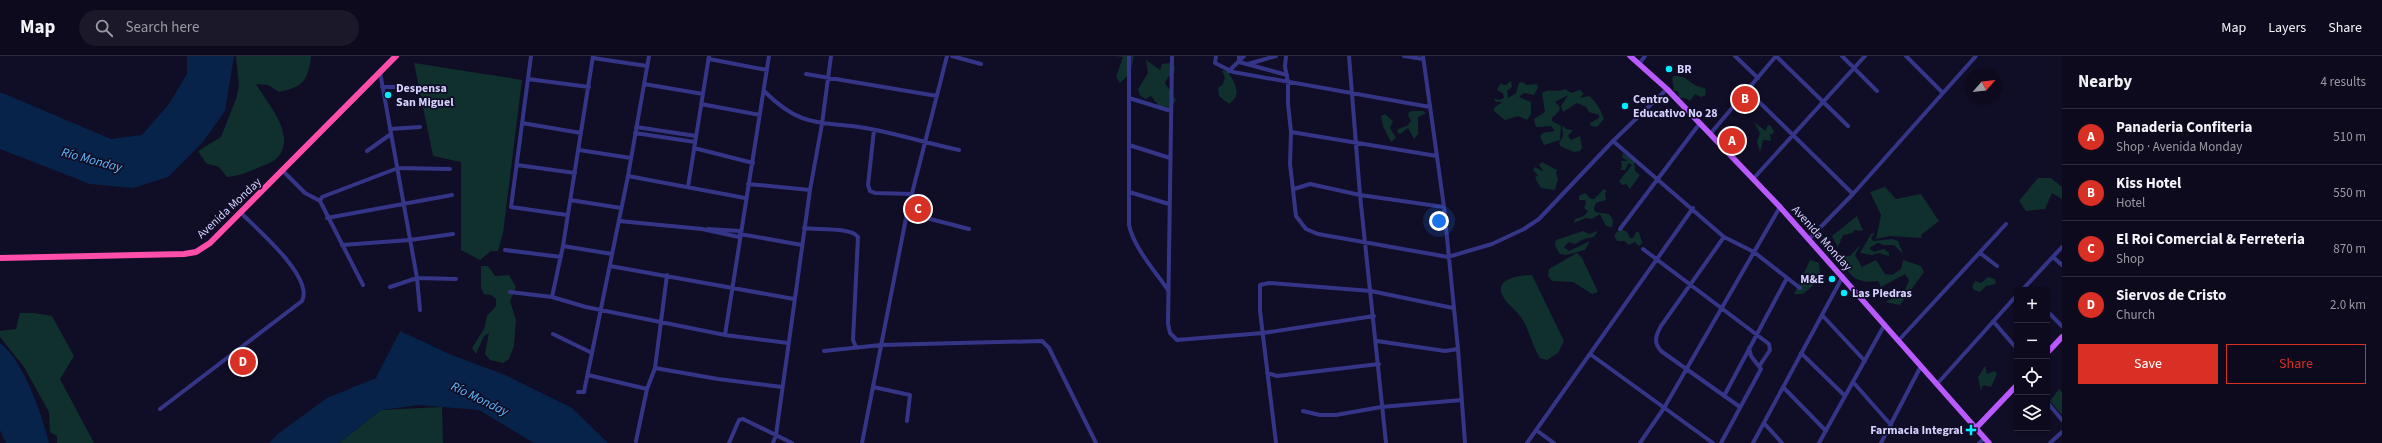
<!DOCTYPE html>
<meta charset="utf-8">
<style>
body{margin:0;font-family:"Source Sans 3",sans-serif;background:#1a1829;color:#f1f3f6}
.controls{position:absolute;right:12px;bottom:12px;display:grid;overflow:hidden;border-radius:0px;box-shadow:0 1px 3px #0004}
.controls button{width:36px;height:36px;display:grid;place-items:center;padding:0;border:0;border-bottom:1px solid #2c2b3b;background:#0c0a1c;color:#f1f3f6;font:20px sans-serif}
.compass{position:absolute;left:1966px;top:12px;width:36px;height:36px;border-radius:50%;background:#0c0a1c;box-shadow:0 1px 3px #0004;rotate:62deg}
.you{position:absolute;left:1439px;top:165px;width:14px;height:14px;margin:-10px;border:3px solid #fff;border-radius:50%;background:#1a73e8;box-shadow:0 0 0 6px #1a73e833}
.badge{display:grid;place-items:center;width:26px;height:26px;border-radius:50%;background:#d93025;color:#fff;font-size:13px;font-weight:700}
.pin{position:absolute;translate:-50% -50%;border:2px solid #fff;box-shadow:0 1px 4px #0006}
.list{margin:0;padding:0;list-style:none}
h2{display:flex;justify-content:space-between;align-items:center;height:52px;margin:0;padding:0 16px;font-size:17px}
h2 small{font-size:13px;font-weight:400;color:#9a9aa3}
.list li{display:grid;grid-template-columns:26px 1fr auto;gap:12px;align-items:center;box-sizing:border-box;height:56px;padding:0 16px;border-top:1px solid #2c2b3b}
.list b{display:block;font-size:15px;white-space:nowrap}
.list p{margin:0;font-size:13px;white-space:nowrap;color:#9a9aa3}
.list em{font-size:13px;font-style:normal;color:#9a9aa3}
.actions{display:flex;gap:8px;padding:12px 16px}
.actions a{flex:1;padding:9px 0;border:1px solid #d93025;border-radius:0px;text-align:center;font-size:14px;color:#d93025}
.actions .main{background:#d93025;color:#fff}
.icon{flex:none;width:22px;height:22px;fill:none;stroke:currentColor;stroke-width:2;stroke-linecap:round;stroke-linejoin:round}
.map{position:relative;flex:none;width:2062px;height:387px;overflow:hidden}
header{display:flex;align-items:center;gap:24px;box-sizing:border-box;height:56px;padding:0 20px;background:#0c0a1c;border-bottom:1px solid #2c2b3b}
header strong{font-size:19px}
nav{display:flex;gap:22px;margin-inline-start:auto;font-size:14px}
.search{width:280px;height:36px;background:#1a1829;display:flex;align-items:center;gap:10px;box-sizing:border-box;padding:0 14px;border-radius:22px;color:#9a9aa3;font-size:15px}
main{display:flex}
aside{flex:1;background:#0c0a1c}
.map>svg:first-child{display:block}
.green{fill:#10302e}
.water{fill:#08234a}
.lines{fill:none;stroke-linecap:round;stroke-linejoin:round}
.minor{stroke:#353588;stroke-width:4}
.major{stroke:#ba59ff;stroke-width:5.5}
.highway{stroke:#ff4daa;stroke-width:6}
.poi-dot{fill:#00eefd;stroke:#100d26;stroke-width:1.5}
.labels{text-anchor:middle;stroke-width:3.5;stroke-linejoin:round;paint-order:stroke}
.poi-label{font-size:12px;font-weight:bold;fill:#d5d2ff;stroke:#100d26;text-anchor:start}
.street-label{font-size:12px;fill:#d5d2ff;stroke:#100d26}
.water-label{font-size:13px;font-style:italic;fill:#60bcff;stroke:#100d26}
</style>
<header>
<strong>Map</strong>
<div class="search"><svg class="icon" aria-label="search" viewBox="0 0 24 24"><circle cx="10" cy="10" r="6"/><path d="M15 15l6 6"/></svg>Search here</div>
<nav><a>Map</a><a>Layers</a><a>Share</a></nav>
</header>
<main>
<div class="map">
<svg width="2062" height="387" viewBox="0 0 2062 387">
<rect width="100%" height="100%" fill="#100d26"/>
<path class="green" d="M236,0H311C308,25 303,31 279,36L268,29L256,28C267,47 299,81 276,103C273,106 267,108 262,110C250,115 241,120 227,121L219,111L206,107L198,95L221,81L236,43L239,30Z
M1116,0H1134L1130,17L1120,27L1116,21L1123,1Z
M1146,4L1160,14L1162,8L1169,7L1175,11L1174,17L1168,21L1165,27L1176,44L1172,50L1166,53L1159,50L1151,40L1145,43L1140,39L1138,33L1148,17Z
M414,7L522,24L503,177L498,195H491L480,204L461,194V106L433,100Z
M1226,14C1235,25 1243,39 1229,48L1219,40L1218,32L1223,28L1225,21L1222,15Z
M1675,20C1690,20 1689,30 1705,32L1706,39L1701,41L1695,38L1690,45L1685,42H1679L1678,35H1674L1672,21Z
M1511,25L1512,31L1507,35L1508,42L1516,37L1519,27L1522,26L1527,29L1537,28L1538,31L1534,39L1524,37L1519,41L1531,46V58L1527,64L1518,60L1505,64L1494,55V52L1502,46H1496L1493,42L1499,44L1504,42L1503,37L1497,34L1500,28L1506,29Z
M1565,33L1571,37L1580,34L1585,39L1583,38L1580,42L1589,40C1596,46 1601,54 1604,63L1597,71L1591,70L1590,67L1599,62V59L1589,56L1586,51L1577,47L1563,56L1561,50L1568,39L1555,46L1560,51L1559,55L1552,62V65L1561,70L1560,84L1544,89L1540,80L1543,77L1555,75L1551,70L1537,71L1535,69L1534,63L1545,56L1542,37C1550,32 1557,37 1565,33Z
M1412,55H1423L1426,57L1418,61V78L1414,83L1408,72L1400,78L1397,76L1398,73L1407,70L1411,65L1408,59L1409,56Z
M1385,58L1393,65L1390,72L1396,82L1391,86L1383,70L1381,60Z
M1754,66L1766,75L1767,70L1770,69L1774,75L1773,78H1770L1771,85L1763,84L1760,96L1757,86L1760,77Z
M1562,69L1566,73L1573,74L1568,80L1571,84L1580,80L1582,92L1580,95L1574,96L1560,90L1559,87L1563,80Z
M1623,97L1634,105L1635,115L1640,119L1630,133L1626,128L1622,129L1619,125L1632,109L1629,107L1625,114H1620L1622,111L1621,105H1627L1622,101Z
M1542,106L1557,114L1556,117L1558,123L1555,134L1541,132L1535,122L1538,119L1533,114L1535,111L1544,116L1539,109Z
M2038,122H2051L2062,131V143L2052,137L2045,153L2026,155L2019,145Z
M1885,131L1896,143L1921,138L1939,165L1921,179L1922,182L1889,180L1876,183L1881,159L1870,136Z
M1604,133L1607,135L1605,137L1606,144L1596,147L1594,152L1595,156L1609,158L1613,164L1612,171L1606,170L1600,158L1592,163L1586,162L1574,167L1575,163L1584,160L1588,155L1584,152L1586,147L1585,144H1579V140L1585,137L1591,143H1594Z
M1857,160L1863,175L1854,174L1853,177L1843,179L1838,191L1832,180Z
M1620,172L1627,176L1630,182H1633L1636,176H1639L1642,187L1639,190L1635,186L1629,189L1624,185H1617L1614,180Z
M1583,175L1589,178L1598,175L1594,181L1584,183L1575,188L1569,186L1564,191L1569,195L1590,185L1585,194L1566,199L1560,198L1555,190L1556,184Z
M1875,177L1871,182L1873,185L1892,183L1898,185L1903,198L1894,189H1884L1878,187L1869,192L1874,196L1884,193L1889,197V200L1879,197L1872,199L1860,197L1871,178Z
M1861,188L1855,199L1862,211L1876,204L1885,218L1892,219L1901,213L1903,204L1921,210L1924,216L1900,249L1885,246L1904,237L1909,224L1905,218L1881,231L1878,225C1856,228 1849,220 1840,201L1850,200Z
M1577,197L1582,202L1598,236L1592,238L1573,226L1552,225L1548,220L1549,213Z
M1810,204L1819,207L1821,223L1803,238H1794Z
M481,210H488L495,220L509,219L516,231L510,245L516,264L514,290L509,303L503,307L490,304L485,298L489,277L484,280L476,298L472,292L484,273L487,260L496,250V243L491,239L484,238L481,232Z
M1532,219L1564,285L1558,297L1547,304L1540,302C1533,291 1530,277 1524,266C1519,257 1512,252 1506,245C1489,224 1517,219 1532,219Z
M1988,221L1995,223L1996,228L1986,230L1980,236L1974,234L1972,231L1975,225L1981,227Z
M20,257H34L52,260L74,300L60,323L94,387H57V380L50,376L49,356L24,311L0,281V275L16,273Z
M1985,310L1987,318L1995,315L1997,318L1991,331L1983,329L1981,335L1978,321Z
M2059,333L2062,336V359L2050,345Z
M442,351L443,387H339L381,354Z"/>
<path class="water" d="M187,0H234L225,55L203,86L168,121L133,132L90,128L0,93V36L111,83L142,79L169,48L187,18Z
M400,275L454,300L505,319L572,352L608,387H534L479,354L419,349L381,354L339,387H269L279,377L327,342L376,322Z
M0,287C24,305 42,359 49,387H6L0,374Z"/>
<g class="lines">
<path class="minor" d="M531,0L511,151L567,159
M952,0L981,8
M1129,0V169C1134,192 1155,215 1168,234
M1172,0L1168,268L1170,277L1177,284L1263,277L1374,260
M1216,0L1215,7L1233,16L1430,51
M1239,0V6L1287,19
M1286,0L1285,11L1288,26V48L1291,76L1290,108L1296,160L1306,173L1318,178L1448,201L1492,188L1524,173L1539,163L1613,85L1667,33
M1349,0L1360,139L1386,387
M1404,0L1423,3
M1423,0L1444,151L1458,293L1465,387
M1735,0L1758,22
M1776,0L1848,70
M1842,0L1877,35
M1906,0L1943,37
M593,2L647,10
M709,3L767,14
M1248,8L1276,0
M1639,8L1645,0
M1229,15L1244,0
M380,16L417,222L420,254
M806,18L937,40
M528,23L589,31
M644,28L703,38
M382,31H411
M1747,34L1853,138
M764,35C806,77 825,63 876,74C904,80 931,88 959,94
M1129,42L1171,55
M701,48L760,59
M522,67L581,77
M636,71L696,80
M390,73L420,71
M874,74L868,129L870,135L875,137L912,138
M1291,76L1437,100
M635,77L695,86
M1711,77L1776,0
M1613,85L1724,181L1754,196L1800,232
M1129,89L1170,102
M694,92L753,107
M579,94L631,102
M367,95L391,78
M517,109L575,117
M283,115L305,137L320,145
M628,120L745,142
M1753,123L1865,0
M748,128L810,134
M688,131L709,0
M1294,133L1310,128L1360,139L1444,151
M1129,136L1169,148
M570,144L621,152
M907,157L969,173
M327,162L452,139
M619,165L702,173L739,181
M804,172C816,174 852,171 858,181L853,284L856,291
M708,173L740,175
M1620,173L1700,67
M740,178L802,189
M1724,181L1661,270C1656,279 1653,286 1661,295L1740,351
M1809,183L1853,138L1976,0
M342,189L410,184L453,178
M563,190L612,198
M1643,193L1769,288L1770,294L1760,309
M505,194L561,201
M1980,197L1997,210
M2053,201L2062,209
M610,210L794,243
M363,229L320,145L322,141L398,112L450,113
M390,231L417,222L456,223
M2022,234L2062,191
M510,236L552,241L586,251L725,279L788,287
M552,241L563,190L593,0
M2047,255L2062,270
M1822,259L1865,305
M1993,265L2017,293
M553,278L592,297
M725,279L769,0
M1899,284L2006,168
M1377,285L1445,295L1458,293
M824,295L881,289L1042,285L1049,292L1096,387
M1801,297L1845,340
M1590,298L1713,387
M655,312L718,323L782,331
M1267,317L1277,320L1379,308
M588,319L647,333
M1853,326L1891,369
M1937,328L2017,239
M873,331L910,339L907,365
M1783,331L1826,375
M578,336H584L628,120L649,0
M1724,340L1787,222
M2047,346L2062,364
M160,353L302,245C314,221 257,173 241,157
M1303,355L1320,359H1336L1381,351L1462,344
M1764,367L1782,387
M1536,374L1554,387
M636,385L647,333L655,312L667,219
M729,387L739,364L743,363L792,387
M773,387L776,379L810,134L822,68L831,0
M862,387L907,157L947,0
M1276,387L1260,255V229L1269,227L1371,235L1453,252
M1527,387L1693,152
M1640,387L1664,352L1780,151
M1721,387L1761,313L1751,300L1749,292
M1753,387L1843,220
M1819,387L1885,268
M1881,387L1921,310
M1979,387L1985,382
M2050,387L2062,376"/>
<path class="major" d="M1630,0L1667,33L1780,151L1989,387
M2047,297L2062,281
M1976,372L2017,329"/>
<path class="highway" d="M0,202L184,198L196,196L210,187L396,0"/>
</g>
<g class="poi-dot">
<circle cx="1669" cy="13" r="4"/>
<circle cx="388" cy="39" r="4"/>
<circle cx="1625" cy="50" r="4"/>
<circle cx="1832" cy="223" r="4"/>
<circle cx="1844" cy="237" r="4"/>
<path d="M1969 368h4v4h4v4h-4v4h-4v-4h-4v-4h4z"/>
</g>
<g class="labels">
<g class="poi-label">
<text x="1677" y="17">BR</text>
<text x="396" y="36">Despensa<tspan x="396" dy="14">San Miguel</tspan></text>
<text x="1633" y="47">Centro<tspan x="1633" dy="14">Educativo No 28</tspan></text>
<text x="1824" y="227" text-anchor="end">M&amp;E</text>
<text x="1852" y="241">Las Piedras</text>
<text x="1963" y="378" text-anchor="end">Farmacia Integral</text>
</g>
<g class="street-label">
<text transform="translate(229 152) rotate(-43)" y="4">Avenida Monday</text>
<text transform="translate(1822 182) rotate(48)" y="4">Avenida Monday</text>
</g>
<g class="water-label">
<text transform="translate(92 103) rotate(15)" y="5">Río Monday</text>
<text transform="translate(480 342) rotate(26)" y="5">Río Monday</text>
</g>
</g>
</svg>
<div class="controls">
<button>+</button>
<button>−</button>
<button><svg class="icon" aria-label="locate" viewBox="0 0 24 24"><circle cx="12" cy="12" r="6"/><path d="M12 2v4M12 18v4M2 12h4M18 12h4"/></svg></button>
<button><svg class="icon" aria-label="layers" viewBox="0 0 24 24"><path d="M12 4l9 5-9 5-9-5zM3 14l9 5 9-5"/></svg></button>
</div>
<svg class="compass" viewBox="-18 -18 36 36"><path d="M0-13l5 13h-10z" fill="#e53935"/><path d="M0 13l5-13h-10z" fill="#9a9aa3"/></svg>
<div class="you"></div>
<div class="pin badge" style="left:1732px;top:85px">A</div>
<div class="pin badge" style="left:1745px;top:43px">B</div>
<div class="pin badge" style="left:918px;top:153px">C</div>
<div class="pin badge" style="left:243px;top:306px">D</div>
</div>
<aside>
<h2>Nearby<small>4 results</small></h2>
<ul class="list">
<li><span class="badge">A</span><div><b>Panaderia Confiteria</b><p>Shop · Avenida Monday</p></div><em>510 m</em></li>
<li><span class="badge">B</span><div><b>Kiss Hotel</b><p>Hotel</p></div><em>550 m</em></li>
<li><span class="badge">C</span><div><b>El Roi Comercial &amp; Ferreteria</b><p>Shop</p></div><em>870 m</em></li>
<li><span class="badge">D</span><div><b>Siervos de Cristo</b><p>Church</p></div><em>2.0 km</em></li>
</ul>
<div class="actions"><a class="main">Save</a><a>Share</a></div>
</aside>
</main>
